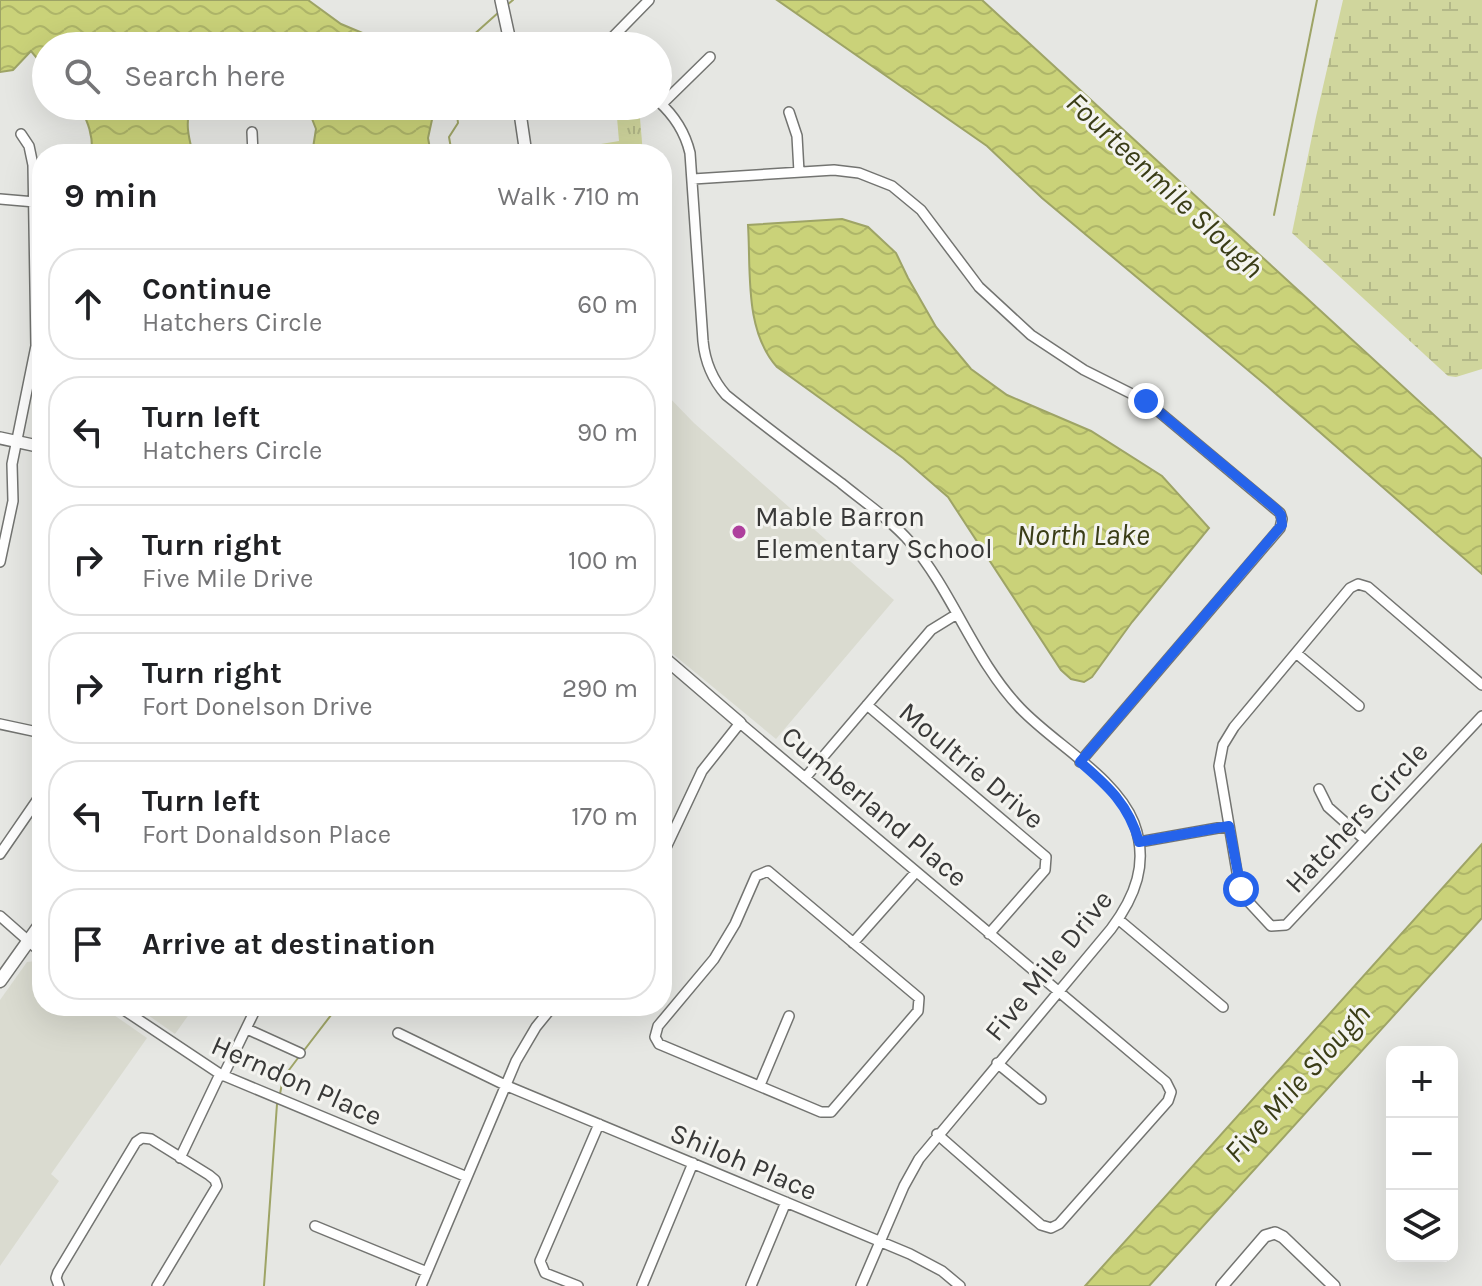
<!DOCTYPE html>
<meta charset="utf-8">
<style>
body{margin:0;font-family:Karla,sans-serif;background:#f6f6f6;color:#202124}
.controls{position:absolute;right:24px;bottom:24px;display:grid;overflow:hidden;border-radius:16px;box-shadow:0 8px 32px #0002}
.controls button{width:72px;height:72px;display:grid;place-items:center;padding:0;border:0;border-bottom:2px solid #e0e0e0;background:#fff;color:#202124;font:40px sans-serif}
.stop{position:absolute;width:24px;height:24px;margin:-18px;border:6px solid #2563eb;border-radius:50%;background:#fff}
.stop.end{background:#2563eb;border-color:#fff;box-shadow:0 2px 8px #0008}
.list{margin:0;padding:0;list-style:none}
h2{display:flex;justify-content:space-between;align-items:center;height:104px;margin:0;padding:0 32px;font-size:34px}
h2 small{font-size:26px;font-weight:400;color:#757577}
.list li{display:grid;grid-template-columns:52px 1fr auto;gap:24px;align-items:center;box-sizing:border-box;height:112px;margin:0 16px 16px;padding:0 16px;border:2px solid #e0e0e0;border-radius:32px}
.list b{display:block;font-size:30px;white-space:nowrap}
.list p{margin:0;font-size:26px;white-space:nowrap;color:#757577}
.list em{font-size:26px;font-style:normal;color:#757577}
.icon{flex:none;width:44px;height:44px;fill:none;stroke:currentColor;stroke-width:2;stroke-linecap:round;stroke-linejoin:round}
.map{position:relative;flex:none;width:1482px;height:1286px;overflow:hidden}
.search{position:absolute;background:#fff;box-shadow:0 8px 32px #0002;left:32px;top:32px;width:640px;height:88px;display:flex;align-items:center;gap:20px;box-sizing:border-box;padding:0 28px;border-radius:44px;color:#757577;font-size:30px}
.panel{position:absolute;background:#fff;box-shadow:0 8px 32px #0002;left:32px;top:144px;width:640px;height:872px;border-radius:32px}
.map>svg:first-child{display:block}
.built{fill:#dadbd0}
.wetland{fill:url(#wetland-marsh)}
.park{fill:url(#park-tufts)}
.water{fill:url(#water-waves);stroke:#9ea466;stroke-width:2}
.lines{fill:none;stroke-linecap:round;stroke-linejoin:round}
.stream{stroke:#9ea466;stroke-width:2}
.minor-casing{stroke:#737471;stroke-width:12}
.tertiary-casing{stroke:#737471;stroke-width:14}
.secondary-casing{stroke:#737471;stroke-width:15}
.minor{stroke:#fff;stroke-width:9}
.tertiary{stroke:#fff;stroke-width:11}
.secondary{stroke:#fff;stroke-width:12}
.route{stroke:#2563eb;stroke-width:10}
.poi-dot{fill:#ae3f9d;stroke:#f4f4f0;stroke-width:3}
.labels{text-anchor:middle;stroke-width:6;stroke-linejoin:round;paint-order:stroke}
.poi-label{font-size:28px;fill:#393938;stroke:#f4f4f0;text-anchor:start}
.street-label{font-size:28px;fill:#393938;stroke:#f4f4f0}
.water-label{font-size:30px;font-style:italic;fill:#3a3d17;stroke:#f4f4f0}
</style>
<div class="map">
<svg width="1482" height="1286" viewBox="0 0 1482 1286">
<defs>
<pattern id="wetland-marsh" width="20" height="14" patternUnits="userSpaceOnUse" patternTransform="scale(2)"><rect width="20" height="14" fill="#d0d69d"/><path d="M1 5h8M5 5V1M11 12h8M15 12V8" fill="none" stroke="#b3b888"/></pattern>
<pattern id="park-tufts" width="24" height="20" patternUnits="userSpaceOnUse" patternTransform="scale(2)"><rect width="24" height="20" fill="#d0d69d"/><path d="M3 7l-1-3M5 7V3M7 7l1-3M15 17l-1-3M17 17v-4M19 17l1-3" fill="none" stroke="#b3b888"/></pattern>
<pattern id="water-waves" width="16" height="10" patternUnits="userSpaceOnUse" patternTransform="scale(2)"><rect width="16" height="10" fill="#cad279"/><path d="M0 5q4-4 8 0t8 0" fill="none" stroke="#aeb569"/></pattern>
</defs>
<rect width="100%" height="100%" fill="#e6e7e3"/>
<path class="built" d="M662,390L694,423L894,600L776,739L662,645Z
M36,961L42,965V1006H101L147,1038L51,1174L59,1181L0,1266V1000L27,962Z
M135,1006H195L175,1034Z"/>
<path class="wetland" d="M1343,0H1482V369L1456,377L1448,376L1292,233L1316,117Z"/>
<path class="park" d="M616,106H639L643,154H595V145L619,141Z"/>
<path class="water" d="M0,0H308L341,24L372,37L408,46H46V69L31,51L13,70L0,72Z
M777,0H982L1482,459V574L1267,386L1042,198L987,146Z
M80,106H192C184,120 189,139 193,154H92C93,134 88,123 80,106Z
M307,106H435L428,138L431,154H312L316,129Z
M842,219L868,227L896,253L908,278L936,327L971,369L1007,395L1091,431L1162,476L1209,528L1132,622L1092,677L1084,682L1071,679L1061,670L948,497L903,458L777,367C744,330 751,271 748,225Z
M1482,844V918L1149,1286H1085Z"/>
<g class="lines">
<path class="stream" d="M507,5L513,0
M461,46L499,12
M452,154L449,137L458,123L456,106
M1274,215L1317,0
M302,1053L338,1006
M280,1094L283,1078L298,1058
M264,1286L277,1104"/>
<g class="minor-casing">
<path id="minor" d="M510,44L557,46
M604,46L649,0
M658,101C675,116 685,132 690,153L703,341C705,362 712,379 726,395C763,425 802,454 841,483C864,502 890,519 910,542C953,592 974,660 1020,708C1054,744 1116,777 1134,823C1149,863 1135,897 1111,929L919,1159L904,1186L861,1286
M662,104L710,57
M789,112L797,136L799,172
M252,132L253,154
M693,179L834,170L859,173L892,186L921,210L979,287L1031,335L1084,370L1146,401L1280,513L1282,519L1280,528L1080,762
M0,199L35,202
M0,562L13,501L12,464L36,346L33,165L29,146L21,134
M1296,653L1359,706
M1482,685L1368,587L1358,584L1350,588L1234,727L1223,745L1219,766L1238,878L1246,899L1271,926L1286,925L1482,716
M867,705L1046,857L1045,870L989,934
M0,724L42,733
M805,778L931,630L957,614
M1319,789L1328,807L1365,840
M1139,842L1229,826
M0,854L42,793
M662,856L702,771L740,723L1166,1082L1171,1092L1168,1101L1059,1224L1051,1228L1041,1225L937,1134
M768,871L919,998L918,1011L831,1112H821L659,1044L655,1037L658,1026L714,959L735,924L756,876Z
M0,916L42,953
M1118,919L1223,1007
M853,943L916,872
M118,1006L220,1074L467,1177
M247,1029L300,1053
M398,1033L505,1085L910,1254L942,1271L960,1286
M997,1063L1041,1099
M223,1076L257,1006
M760,1085L789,1016
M180,1158L220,1074
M315,1226L427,1272
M59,1286L56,1278L58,1272L136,1142L142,1138L151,1139L209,1175L215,1180L217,1186L157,1286
M421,1286L516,1061L536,1027L553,1006
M578,1286L545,1273L540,1261L599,1124
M642,1286L693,1163
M751,1286L786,1202"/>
</g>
<g class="tertiary-casing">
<path id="tertiary" d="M501,0L511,46
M519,106L526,154
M0,438L42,447
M662,656L740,723
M1222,1286L1265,1236L1275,1233L1283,1237L1334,1286"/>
</g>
<g class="secondary-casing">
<path id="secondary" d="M0,981L42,922"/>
</g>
<use href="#minor" class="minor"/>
<use href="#tertiary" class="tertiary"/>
<use href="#secondary" class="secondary"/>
</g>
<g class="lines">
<path class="route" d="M1146,401L1277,510L1281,515L1282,525L1080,762C1108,786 1129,805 1139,842L1229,826L1241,889"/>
</g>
<circle class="poi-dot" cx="739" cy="532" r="8"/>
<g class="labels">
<g class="poi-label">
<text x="755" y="526">Mable Barron<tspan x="755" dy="32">Elementary School</tspan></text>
</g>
<g class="street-label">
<text transform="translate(972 765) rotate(40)" y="10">Moultrie Drive</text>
<text transform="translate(875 806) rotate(40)" y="10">Cumberland Place</text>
<text transform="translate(1356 817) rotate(-47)" y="10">Hatchers Circle</text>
<text transform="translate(1048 965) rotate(-51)" y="10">Five Mile Drive</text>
<text transform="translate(297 1080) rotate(24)" y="10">Herndon Place</text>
<text transform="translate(744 1161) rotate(23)" y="10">Shiloh Place</text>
</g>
<g class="water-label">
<text transform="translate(1165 185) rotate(43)" y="10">Fourteenmile Slough</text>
<text x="1083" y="545">North Lake</text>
<text transform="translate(1297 1083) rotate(-48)" y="10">Five Mile Slough</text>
</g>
</g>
</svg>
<div class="controls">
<button>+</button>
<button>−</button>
<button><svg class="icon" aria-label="layers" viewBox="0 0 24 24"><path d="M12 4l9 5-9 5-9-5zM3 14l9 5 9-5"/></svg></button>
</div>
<div class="stop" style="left:1241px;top:889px"></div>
<div class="stop end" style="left:1146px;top:401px"></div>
<div class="search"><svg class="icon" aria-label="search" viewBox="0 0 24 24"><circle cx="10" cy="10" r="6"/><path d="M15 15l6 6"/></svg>Search here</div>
<section class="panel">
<h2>9 min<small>Walk · 710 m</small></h2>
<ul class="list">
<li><svg class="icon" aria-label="ahead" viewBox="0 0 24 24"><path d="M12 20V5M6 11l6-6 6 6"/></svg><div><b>Continue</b><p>Hatchers Circle</p></div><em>60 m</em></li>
<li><svg class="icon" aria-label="left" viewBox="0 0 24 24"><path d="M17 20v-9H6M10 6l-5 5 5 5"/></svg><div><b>Turn left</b><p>Hatchers Circle</p></div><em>90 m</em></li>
<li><svg class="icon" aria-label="right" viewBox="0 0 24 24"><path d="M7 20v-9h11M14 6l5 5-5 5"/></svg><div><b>Turn right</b><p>Five Mile Drive</p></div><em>100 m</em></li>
<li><svg class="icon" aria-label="right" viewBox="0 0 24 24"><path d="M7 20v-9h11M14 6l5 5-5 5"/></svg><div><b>Turn right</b><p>Fort Donelson Drive</p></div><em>290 m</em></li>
<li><svg class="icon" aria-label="left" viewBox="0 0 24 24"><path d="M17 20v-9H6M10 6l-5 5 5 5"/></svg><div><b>Turn left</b><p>Fort Donaldson Place</p></div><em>170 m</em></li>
<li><svg class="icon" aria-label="arrive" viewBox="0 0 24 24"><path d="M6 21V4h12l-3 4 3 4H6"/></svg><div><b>Arrive at destination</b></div></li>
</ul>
</section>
</div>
